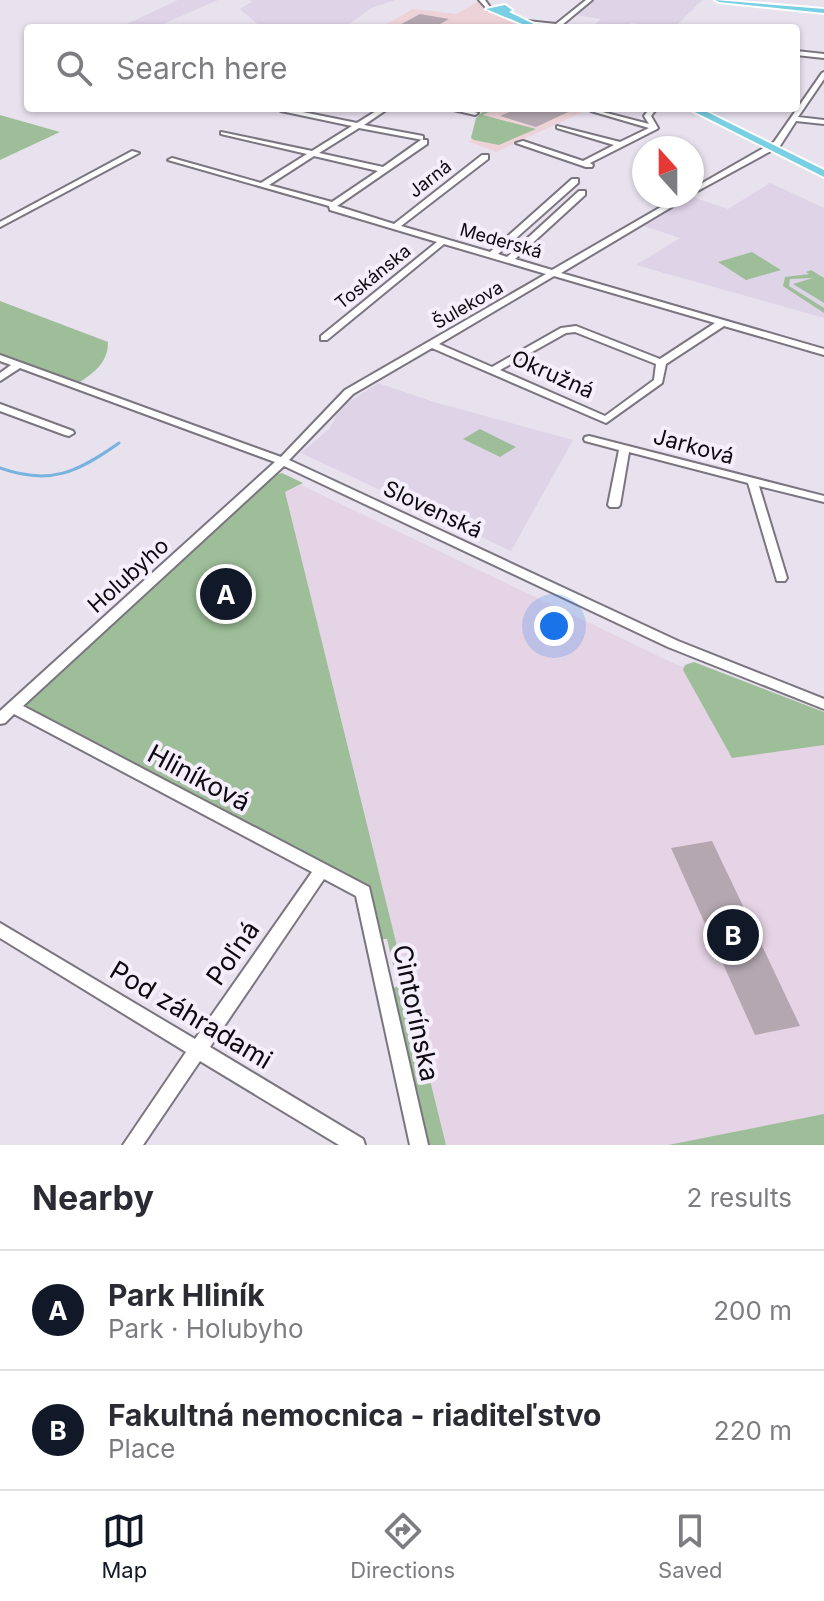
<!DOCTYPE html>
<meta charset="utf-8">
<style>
body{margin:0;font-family:Inter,sans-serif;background:#f7f7f7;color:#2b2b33}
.compass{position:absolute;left:632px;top:136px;width:72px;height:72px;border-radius:50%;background:#fff;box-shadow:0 2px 6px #0004;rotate:339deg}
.you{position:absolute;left:554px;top:626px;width:28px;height:28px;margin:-20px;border:6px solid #fff;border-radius:50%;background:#1a73e8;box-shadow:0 0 0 12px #1a73e833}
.badge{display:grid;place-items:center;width:52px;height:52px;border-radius:50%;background:#111827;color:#fff;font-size:26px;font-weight:700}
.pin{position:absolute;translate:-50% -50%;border:4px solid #fff;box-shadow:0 2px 8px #0006}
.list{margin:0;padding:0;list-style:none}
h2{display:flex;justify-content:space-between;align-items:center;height:104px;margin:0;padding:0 32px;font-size:34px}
h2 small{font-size:26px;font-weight:400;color:#7c7c81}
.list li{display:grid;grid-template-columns:52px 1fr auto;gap:24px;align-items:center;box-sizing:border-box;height:120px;padding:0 32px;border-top:2px solid #e1e1e2}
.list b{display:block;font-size:30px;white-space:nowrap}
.list p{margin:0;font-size:26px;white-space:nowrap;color:#7c7c81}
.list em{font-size:26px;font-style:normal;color:#7c7c81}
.icon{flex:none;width:44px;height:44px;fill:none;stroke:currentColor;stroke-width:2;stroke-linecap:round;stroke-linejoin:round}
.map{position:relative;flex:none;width:824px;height:1145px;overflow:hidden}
.search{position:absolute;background:#fff;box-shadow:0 2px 6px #0004;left:24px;right:24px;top:24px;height:88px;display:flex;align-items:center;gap:20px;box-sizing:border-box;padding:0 28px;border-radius:8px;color:#7c7c81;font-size:30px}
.sheet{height:344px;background:#fff}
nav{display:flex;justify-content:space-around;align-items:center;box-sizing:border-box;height:112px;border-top:2px solid #e1e1e2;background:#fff;font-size:22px;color:#7c7c81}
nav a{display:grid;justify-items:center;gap:4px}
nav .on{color:#111827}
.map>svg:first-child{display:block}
.commercial{fill:#edd3d7}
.built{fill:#ded3e7}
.medical{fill:#e5d4e6}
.green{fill:#9ebe99}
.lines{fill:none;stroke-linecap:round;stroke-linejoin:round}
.stream{stroke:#78b2de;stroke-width:3}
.building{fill:#b4a7b0}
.minor-casing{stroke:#7b7580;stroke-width:4}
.major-casing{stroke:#fff;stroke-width:4}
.minor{fill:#fff;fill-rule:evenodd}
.major{fill:#79cfe4;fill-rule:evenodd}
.labels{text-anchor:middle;stroke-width:8;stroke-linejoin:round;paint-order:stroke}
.far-street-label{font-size:18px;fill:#0c0a0e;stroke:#f5eefc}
.street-label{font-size:22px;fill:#0c0a0e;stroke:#f5eefc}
.near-street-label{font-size:26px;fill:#0c0a0e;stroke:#f5eefc}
</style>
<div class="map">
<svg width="824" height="1145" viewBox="0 0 824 1145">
<rect width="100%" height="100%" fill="#e8e1ee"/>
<path class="commercial" d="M479,1L485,10L528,28H379L413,9L457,14Z
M456,108H591L496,152L470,142L479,113Z"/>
<path class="built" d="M178,0H218L154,28H118Z
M248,0H395L371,8L344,28H262L240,9L253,1Z
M593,0H702L674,28L631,23L626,28H591L601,19L575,15Z
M770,183L824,208V318L636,265L680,238L644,226L693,197L728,209Z
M378,383L434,402L573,440L511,551L301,453L330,428L337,414L349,402Z"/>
<path class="medical" d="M301,485L673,663L824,718V1145H446L285,492Z"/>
<path class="green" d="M487,108H496L483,115L536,129L499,145L474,140L471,138L476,118Z
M0,115L60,132L0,160Z
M752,252L781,270L746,280L718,262Z
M811,270L824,278V303L793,284L813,278L790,279L789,286L824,308V313L783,286L785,277L809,274L806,272Z
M0,301L108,342C108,364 93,373 77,384L0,356Z
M480,429L516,447L500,457L463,439Z
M282,473L303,483L285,492L446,1145H430L426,1140L391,989L398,986L387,939H381L369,893L348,876L26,708L25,703L271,476Z
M694,662L824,712V745L732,758L683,670L685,665Z
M824,1114V1145H668Z"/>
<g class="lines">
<path class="stream" d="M0,468C50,486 78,472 119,443"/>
</g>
<path class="building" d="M420,14L449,19L433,28H394Z
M519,108H577L536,127L500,116Z
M712,841L754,929L800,1026L755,1035L671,848Z"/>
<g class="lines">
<g class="minor-casing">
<path id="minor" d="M479,0H485L492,10H488Z
M586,0H592L562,25L578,28H558L524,23L527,21L556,24Z
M796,51L824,54V58L796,55Z
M824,72V79L798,117L824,120V124L796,121L780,146L692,194V189L774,142L822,73Z
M283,108L357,123L381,108H389L364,125L423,136V140L359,128L319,153L383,167L421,140H427V144L337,206L394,224L482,155H488V159L401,226L490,252L572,179H578V183L498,254L507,257L579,191H585V195L515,259L552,270L680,196H690L561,273L824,349V355L724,326L666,364L662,383L606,423L432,348L353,394L289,460L678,641L824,699V709L668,647L284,466L23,706L369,887L428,1145H410L356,896L324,879L210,1047L363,1139L365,1145H339L200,1061L143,1145H123L186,1052L0,938V923L195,1039L312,872L14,714L5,723L0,724V711L275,462L20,368L0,381V373L11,365L0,361V355L281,457L345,390L546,274L444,244L327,340H321V336L437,242L330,210L329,206L168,160L172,158L261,183L307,154L221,134V132L312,151L352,126L281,111L280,110ZM314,156L378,171L332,202L269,185ZM554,276L715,323L660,359L576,326L561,328L492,367L439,344ZM575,332L656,364L654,380L605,416L500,370L566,333Z
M445,108H459L478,113L475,115Z
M650,108H657L651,116L658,128L657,129L590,163L593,165L592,167H586L516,143L523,141L583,161L614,145L557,128V126L620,142L649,128L591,111V109L649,124L644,116Z
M132,151L139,153L0,227V222Z
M0,404L73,431L74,433L69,436L65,435L0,411Z
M589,436L824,496V502L759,486L787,578L785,581H777L748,483L629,452L620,505L618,507H610L608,505L619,450L585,441L584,439L585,437Z"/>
</g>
<g class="major-casing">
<path id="major" d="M715,0L824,9V13L719,2Z
M505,5L512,10L509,12L542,28H532L486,9Z
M687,108H699L824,170V177Z"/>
</g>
<use href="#minor" class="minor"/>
<use href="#major" class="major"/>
</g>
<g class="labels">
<g class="far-street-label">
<text transform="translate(430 179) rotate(-38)" y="6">Jarná</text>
<text transform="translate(501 241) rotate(16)" y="6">Mederská</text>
<text transform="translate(373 277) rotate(-39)" y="6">Toskánska</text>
<text transform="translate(468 305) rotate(-30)" y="6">Šulekova</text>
</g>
<g class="street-label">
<text transform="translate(553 374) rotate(24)" y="8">Okružná</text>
<text transform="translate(694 446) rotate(15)" y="8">Jarková</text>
<text transform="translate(433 509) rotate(25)" y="8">Slovenská</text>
<text transform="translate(128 575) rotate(-42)" y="8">Holubyho</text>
</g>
<g class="near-street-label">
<text transform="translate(199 778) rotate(28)" y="9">Hliníková</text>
<text transform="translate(233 953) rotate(-55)" y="9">Poľná</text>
<text transform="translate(416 1013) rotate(78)" y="9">Cintorínska</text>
<text transform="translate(191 1015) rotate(31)" y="9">Pod záhradami</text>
</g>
</g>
</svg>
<svg class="compass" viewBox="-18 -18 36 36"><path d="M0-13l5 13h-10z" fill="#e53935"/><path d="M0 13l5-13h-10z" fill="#7c7c81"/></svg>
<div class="you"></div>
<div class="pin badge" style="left:226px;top:594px">A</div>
<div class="pin badge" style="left:733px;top:935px">B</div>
<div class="search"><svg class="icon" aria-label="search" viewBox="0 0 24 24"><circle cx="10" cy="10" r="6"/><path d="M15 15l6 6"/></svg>Search here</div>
</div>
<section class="sheet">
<h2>Nearby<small>2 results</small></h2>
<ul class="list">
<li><span class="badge">A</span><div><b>Park Hliník</b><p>Park · Holubyho</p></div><em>200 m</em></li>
<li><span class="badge">B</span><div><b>Fakultná nemocnica - riaditeľstvo</b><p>Place</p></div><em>220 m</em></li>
</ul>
</section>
<nav>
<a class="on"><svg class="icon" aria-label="map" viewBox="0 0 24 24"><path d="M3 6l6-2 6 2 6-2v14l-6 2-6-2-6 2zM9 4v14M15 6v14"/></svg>Map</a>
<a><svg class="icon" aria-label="directions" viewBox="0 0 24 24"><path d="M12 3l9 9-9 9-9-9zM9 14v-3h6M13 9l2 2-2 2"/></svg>Directions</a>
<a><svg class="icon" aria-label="saved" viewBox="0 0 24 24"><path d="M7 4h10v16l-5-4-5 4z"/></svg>Saved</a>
</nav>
